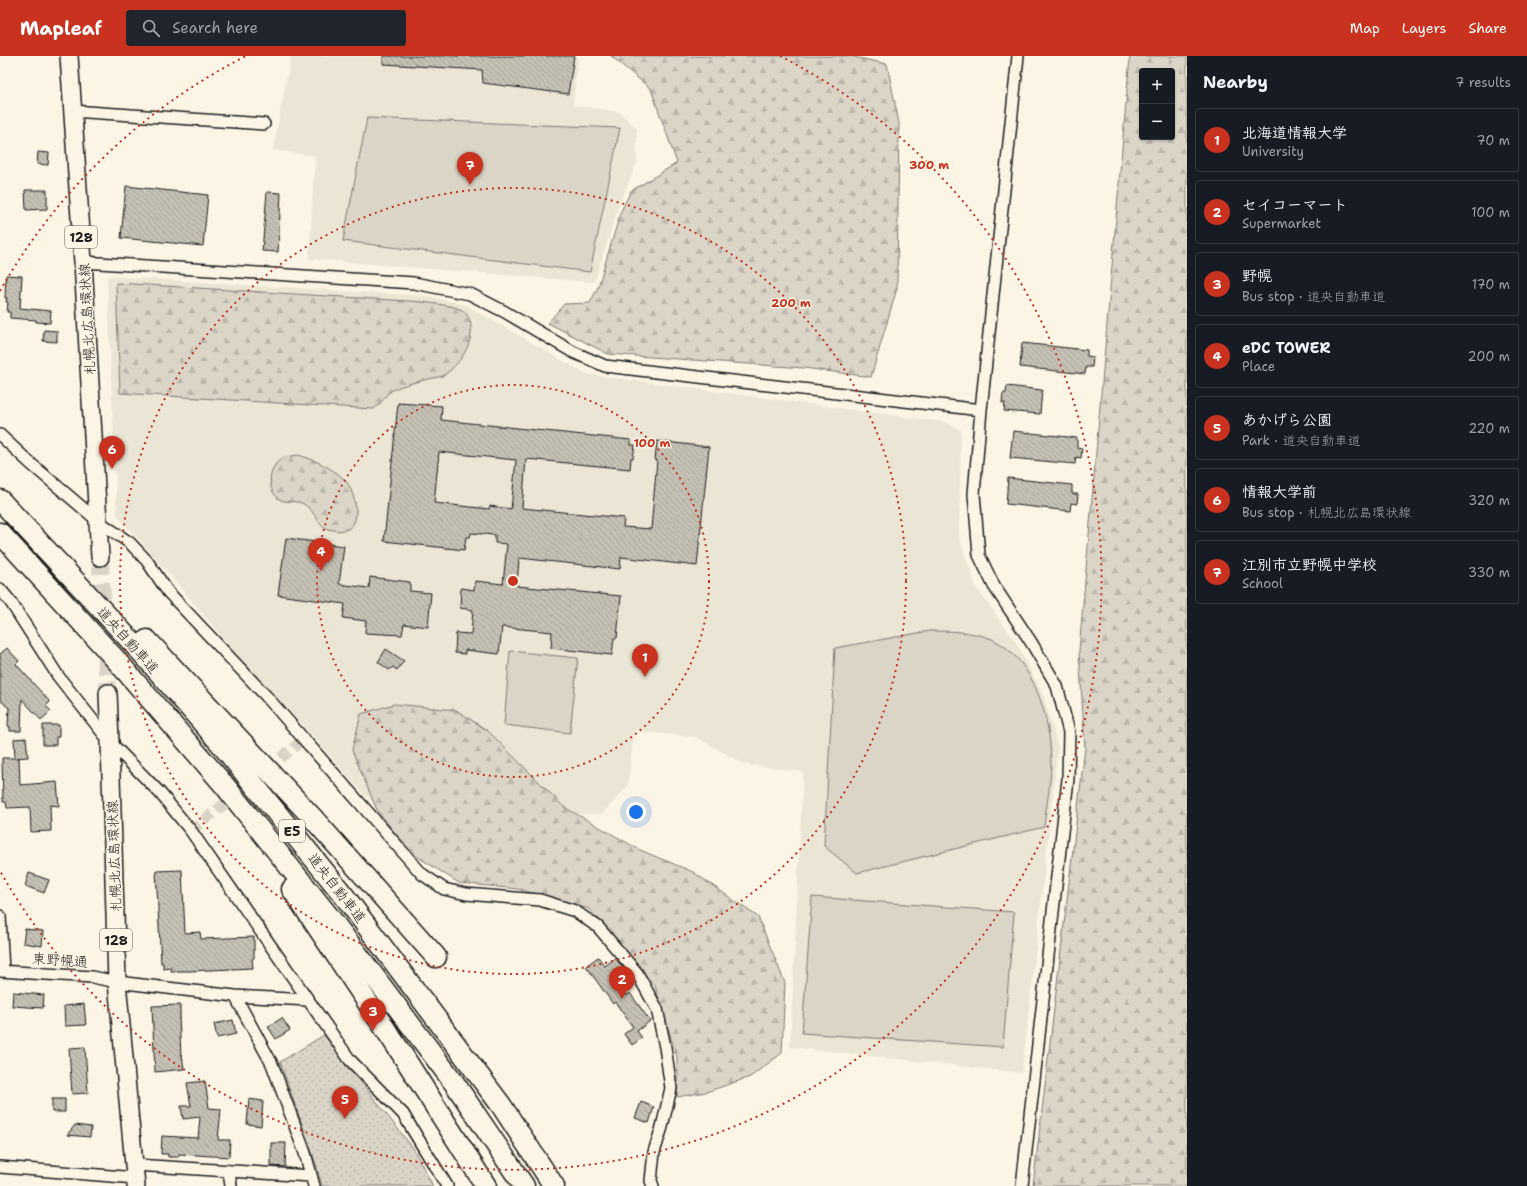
<!DOCTYPE html>
<meta charset="utf-8">
<style>
body{margin:0;font-family:"Shantell Sans","Klee One",sans-serif;background:#20242c;color:#f1f3f6}
.controls{position:absolute;right:12px;top:12px;display:grid;overflow:hidden;border-radius:4px;box-shadow:0 1px 3px #0004}
.controls button{width:36px;height:36px;display:grid;place-items:center;padding:0;border:0;border-bottom:1px solid #363941;background:#171b24;color:#f1f3f6;font:20px sans-serif}
.you{position:absolute;left:636px;top:756px;width:14px;height:14px;margin:-10px;border:3px solid #fff;border-radius:50%;background:#1a73e8;box-shadow:0 0 0 6px #1a73e833}
.badge{display:grid;place-items:center;width:26px;height:26px;border-radius:50%;background:#c8321e;color:#fff;font-size:13px;font-weight:700}
.pin{position:absolute;translate:-50% -33px;filter:drop-shadow(0 1px 2px #0008)}
.pin::after{content:'';position:absolute;top:21px;width:14px;height:12px;background:inherit;clip-path:polygon(0 0,100% 0,50% 100%)}
.list{margin:0;padding:0;list-style:none}
h2{display:flex;justify-content:space-between;align-items:center;height:52px;margin:0;padding:0 16px;font-size:17px}
h2 small{font-size:13px;font-weight:400;color:#9ea1a6}
.list li{display:grid;grid-template-columns:26px 1fr auto;gap:12px;align-items:center;box-sizing:border-box;height:64px;margin:0 8px 8px;padding:0 8px;border:1px solid #363941;border-radius:4px}
.list b{display:block;font-size:15px;white-space:nowrap}
.list p{margin:0;font-size:13px;white-space:nowrap;color:#9ea1a6}
.list em{font-size:13px;font-style:normal;color:#9ea1a6}
.icon{flex:none;width:22px;height:22px;fill:none;stroke:currentColor;stroke-width:2;stroke-linecap:round;stroke-linejoin:round}
.map{position:relative;flex:none;width:1187px;height:1130px;overflow:hidden}
header{display:flex;align-items:center;gap:24px;box-sizing:border-box;height:56px;padding:0 20px;background:#c8321e;color:#fff}
header strong{font-size:19px}
nav{display:flex;gap:22px;margin-inline-start:auto;font-size:14px}
.search{width:280px;height:36px;background:#20242c;display:flex;align-items:center;gap:10px;box-sizing:border-box;padding:0 14px;border-radius:4px;color:#9ea1a6;font-size:15px}
main{display:flex}
aside{flex:1;background:#171b24}
.map>svg:first-child{display:block}
.built{fill:#ebe5d6}
.forest{fill:url(#forest-firs);stroke:#7c7872;fill-rule:evenodd}
.park{fill:url(#park-dots);stroke:#7c7872}
.pitch{fill:#dbd5c8;stroke:#7c7872}
.building{fill:url(#building-back-hatch);stroke:#1c1c1c;fill-rule:evenodd}
.lines{fill:none;stroke-linecap:round;stroke-linejoin:round}
.minor-tunnel{stroke:#dad4c7;stroke-width:11;stroke-dasharray:11 5.5;stroke-linecap:butt}
.primary-tunnel{stroke:#dad4c7;stroke-width:17;stroke-dasharray:17 8;stroke-linecap:butt}
.minor-casing{stroke:#1c1c1c;stroke-width:14}
.primary-casing{stroke:#1c1c1c;stroke-width:20}
.motorway-casing{stroke:#1c1c1c;stroke-width:23}
.minor{stroke:#fcf5e5;stroke-width:11}
.primary{stroke:#fcf5e5;stroke-width:17}
.motorway{stroke:#fcf5e5;stroke-width:20}
.ring{fill:none;stroke:#c8321e;stroke-width:2;stroke-dasharray:2 4}
.labels{text-anchor:middle;stroke-width:3;stroke-linejoin:round;paint-order:stroke}
.shield{fill:#fcf5e5;stroke:#5f5d58;stroke-width:1}
.shield-label{font-size:13px;font-weight:bold;fill:#1c1c1c}
.street-label{font-size:14px;fill:#1c1c1c;stroke:#fcf5e5}
.centre{fill:#c8321e;stroke:#fcf5e5;stroke-width:2}
.ring-label{font-size:12px;text-anchor:middle;font-weight:bold;fill:#c8321e;stroke:#fcf5e5;stroke-width:3;stroke-linejoin:round;paint-order:stroke}
</style>
<header>
<strong>Mapleaf</strong>
<div class="search"><svg class="icon" aria-label="search" viewBox="0 0 24 24"><circle cx="10" cy="10" r="6"/><path d="M15 15l6 6"/></svg>Search here</div>
<nav><a>Map</a><a>Layers</a><a>Share</a></nav>
</header>
<main>
<div class="map">
<svg width="1187" height="1130" viewBox="0 0 1187 1130">
<defs>
<pattern id="forest-firs" width="22" height="20" patternUnits="userSpaceOnUse"><rect width="22" height="20" fill="#dbd5c8"/><path d="M5 1l3.5 6h-7zM16 11l3.5 6h-7z" fill="#bbb6ab"/></pattern>
<pattern id="park-dots" width="8" height="8" patternUnits="userSpaceOnUse"><rect width="8" height="8" fill="#dbd5c8"/><path d="M2 2h.1M6 6h.1" fill="none" stroke="#bbb6ab" stroke-width="1.8" stroke-linecap="round"/></pattern>
<pattern id="building-back-hatch" width="6" height="6" patternUnits="userSpaceOnUse"><rect width="6" height="6" fill="#c4c0b3"/><path d="M-1 5l2 2M0 0l6 6M5-1l2 2" fill="none" stroke="#a8a499"/></pattern>
</defs>
<rect width="100%" height="100%" fill="#fcf5e5"/>
<filter id="ink" filterUnits="userSpaceOnUse"><feTurbulence type="fractalNoise" baseFrequency=".025" numOctaves="2"/><feDisplacementMap in="SourceGraphic" scale="8" xChannelSelector="R" yChannelSelector="G"/><feConvolveMatrix kernelMatrix="1 2 1 2 8 2 1 2 1" color-interpolation-filters="sRGB"/></filter>
<g filter="url(#ink)">
<path class="built" d="M291,0H578L573,49L619,56L637,73V106L618,152L595,225L591,226L309,203L315,100L273,94Z
M107,220L425,240L466,249L586,318L944,366L961,374L959,481L976,531L1017,588L1044,641L1058,691L1022,1017L790,991L803,716L744,708L696,681L634,675L628,730L602,758H545L414,792L352,725L312,679L238,600L175,525L117,459Z"/>
<path class="forest" d="M611,0H849L887,8L899,67L897,232L871,321L804,312L608,298L548,267L564,248L590,247L598,231L621,155L631,135L677,107L651,33Z
M1130,0H1187V1130H1033L1085,692L1079,595ZM1142,15H1172V81H1142Z
M116,227L424,246C434,248 451,249 460,253C465,255 468,260 470,265C476,286 459,309 443,320C430,323 401,328 391,335C384,340 381,349 373,353L120,337Z
M298,399C314,403 332,412 344,423C354,433 363,465 348,473C344,475 338,475 333,474C317,473 317,456 305,449C298,443 286,448 279,443C266,433 268,412 281,403C286,400 292,400 298,399Z
M394,648L456,654L488,675L564,751L640,794L693,816L758,861L785,927L782,997L750,1021L706,1036L677,1041V1001L655,930L589,853L518,833L459,827L410,796L377,754L352,694L361,658Z"/>
<path class="park" d="M324,979L413,1092L433,1130H322L316,1108L280,1006Z"/>
<path class="pitch" d="M367,62L620,72L590,216L343,185Z
M929,575C950,575 972,575 992,583C1035,603 1051,664 1051,707C1051,729 1046,750 1044,771L857,817L824,790L835,592Z
M510,595L578,602L570,677L504,669Z
M812,841L1014,856L1003,991L802,977Z"/>
<path class="building" d="M383,0H574L568,38L483,27L482,14L383,8Z
M38,96L49,97L48,109L37,108Z
M126,130L208,139L203,190L121,182Z
M25,134H47V153L26,154Z
M267,136L281,137L278,196L262,195Z
M6,219L22,220L20,252L51,255L50,267L36,266V264L10,262V256H7L8,246H6L7,242H5Z
M44,274L57,275V286L43,285Z
M1022,287L1087,294V300L1093,301L1092,311H1086L1085,318L1020,311Z
M1007,330L1042,334L1040,358L1004,355L1005,347H1002L1003,337H1006Z
M398,347L442,350L441,364L631,384V389H635L633,402H631L630,413L526,403L522,452L624,462L623,471L651,473L657,404H655L657,385L709,391L697,510L621,501L620,513L519,502L517,530L621,540L617,582H614L612,599L551,592L552,576L502,571L499,598L465,594V598L455,597L456,577L471,578L473,554L460,552L461,532L474,534L475,525L503,528L507,488L495,487V479L471,477L470,481H466L464,494L384,485ZM439,396L516,404L511,453L490,450L489,453L434,447Z
M1013,375L1077,382V391L1082,392L1081,402L1076,401L1075,408L1010,402Z
M1008,422L1072,429V438H1078L1077,448L1071,447L1070,455L1006,448Z
M286,482L344,490L339,528L369,532L370,521L410,526V535L431,537L428,571L404,568L402,579L365,577L366,565L343,562L345,548L278,539Z
M7,592L19,605L16,608L50,646L46,650L51,655L41,664L22,643L21,675H10V671L8,670L9,652L0,644V598Z
M386,593L404,605L397,614L393,611L389,614L378,606Z
M43,669H59V681H56V689H43Z
M26,682L28,701L16,702H19L20,729L57,726L59,750L50,749L51,775L31,776L30,751L7,752L6,746H3L2,702H15L14,683Z
M182,814L185,877L200,876L201,883L254,881V902L252,903L253,912L189,915H171V912L163,913V907H161L156,815Z
M29,817L49,824L44,837L25,830Z
M25,873L43,875L42,890L23,887Z
M598,901L605,910L615,902L622,910L623,912L612,920L626,940L630,937L650,965L637,975L642,982L632,989L624,978L633,971L615,946L613,948L586,910Z
M13,936L44,939L43,952L12,950Z
M84,948L86,969L65,970L64,950Z
M180,949V962H179L181,999H182L184,1013L155,1016L152,950Z
M282,962L290,974L276,983L268,971Z
M233,964L236,978L217,982L214,968Z
M85,991L88,1037L72,1038L69,992Z
M205,1025L209,1052L221,1053L218,1084H230L229,1101L179,1098L178,1101H168V1098H161L162,1080L198,1082L200,1061L183,1063L181,1050H191L187,1027Z
M52,1043H65V1056H52Z
M249,1043L263,1045L261,1070L247,1068Z
M641,1046L654,1051L649,1067L635,1062Z
M75,1069L91,1071L90,1081L67,1079Z
M271,1087H286L285,1111L271,1110Z"/>
<g class="lines">
<path class="minor-tunnel" d="M191,775L304,683"/>
<path class="primary-tunnel" d="M100,501L108,637"/>
<g class="minor-casing">
<path id="minor" d="M1018,0L981,354L974,438L979,499L994,530L1031,586L1057,630L1069,676L1068,723L1022,1130
M72,55L264,68
M83,206L414,227L470,238L505,256L573,296L605,310L981,354
M0,379L30,407L98,465L130,487L147,505L168,536L266,640L422,818L444,833L466,838L540,844L575,855L598,871L637,917L657,953L665,991L671,1032L662,1071L654,1096L651,1125L653,1130
M0,533L10,545L58,620L110,686L160,737L191,775L350,1004L403,1058L447,1130
M0,860L3,915
M0,915L92,921L117,926L235,940L308,944
M235,940L272,1008L305,1097L314,1130
M135,1109L311,1120
M0,1111L136,1122
M229,1116L231,1130"/>
</g>
<g class="primary-casing">
<path id="primary" d="M69,0L83,206L100,501
M108,637L110,686L117,926L136,1130"/>
</g>
<g class="motorway-casing">
<path id="motorway" d="M0,444L142,597L221,688L345,841L501,1049L554,1130
M0,477L118,606L225,730L331,863L455,1028L524,1130
M147,584L311,760L436,901
M292,833L400,995L486,1130"/>
</g>
<use href="#minor" class="minor"/>
<use href="#primary" class="primary"/>
<use href="#motorway" class="motorway"/>
</g>
</g>
<g class="ring">
<circle cx="513" cy="525" r="196"/>
<circle cx="513" cy="525" r="393"/>
<path d="M0 235A589 589 0 0 1 246 0M780 0A589 589 0 1 1 0 815"/>
</g>
<g class="labels">
<g class="shield">
<rect x="65" y="170" width="32" height="22" rx="3"/>
<rect x="279" y="764" width="26" height="22" rx="3"/>
<rect x="100" y="873" width="32" height="22" rx="3"/>
</g>
<g class="shield-label">
<text x="81" y="186">128</text>
<text x="292" y="780">E5</text>
<text x="116" y="889">128</text>
</g>
<g class="street-label">
<text transform="translate(87 263) rotate(-93)" y="5">札幌北広島環状線</text>
<text transform="translate(128 584) rotate(48)" y="5">道央自動車道</text>
<text transform="translate(114 800) rotate(-92)" y="5">札幌北広島環状線</text>
<text transform="translate(337 832) rotate(52)" y="5">道央自動車道</text>
<text transform="translate(60 904) rotate(4)" y="5">東野幌通</text>
</g>
</g>
<circle cx="513" cy="525" r="6" class="centre"/>
<g class="ring-label">
<text x="929" y="113">300 m</text>
<text x="791" y="251">200 m</text>
<text x="652" y="391">100 m</text>
</g>
</svg>
<div class="controls">
<button>+</button>
<button>−</button>
</div>
<div class="you"></div>
<div class="pin badge" style="left:645px;top:621px">1</div>
<div class="pin badge" style="left:622px;top:943px">2</div>
<div class="pin badge" style="left:373px;top:975px">3</div>
<div class="pin badge" style="left:321px;top:515px">4</div>
<div class="pin badge" style="left:345px;top:1063px">5</div>
<div class="pin badge" style="left:112px;top:413px">6</div>
<div class="pin badge" style="left:470px;top:129px">7</div>
</div>
<aside>
<h2>Nearby<small>7 results</small></h2>
<ul class="list">
<li><span class="badge">1</span><div><b>北海道情報大学</b><p>University</p></div><em>70 m</em></li>
<li><span class="badge">2</span><div><b>セイコーマート</b><p>Supermarket</p></div><em>100 m</em></li>
<li><span class="badge">3</span><div><b>野幌</b><p>Bus stop · 道央自動車道</p></div><em>170 m</em></li>
<li><span class="badge">4</span><div><b>eDC TOWER</b><p>Place</p></div><em>200 m</em></li>
<li><span class="badge">5</span><div><b>あかげら公園</b><p>Park · 道央自動車道</p></div><em>220 m</em></li>
<li><span class="badge">6</span><div><b>情報大学前</b><p>Bus stop · 札幌北広島環状線</p></div><em>320 m</em></li>
<li><span class="badge">7</span><div><b>江別市立野幌中学校</b><p>School</p></div><em>330 m</em></li>
</ul>
</aside>
</main>
